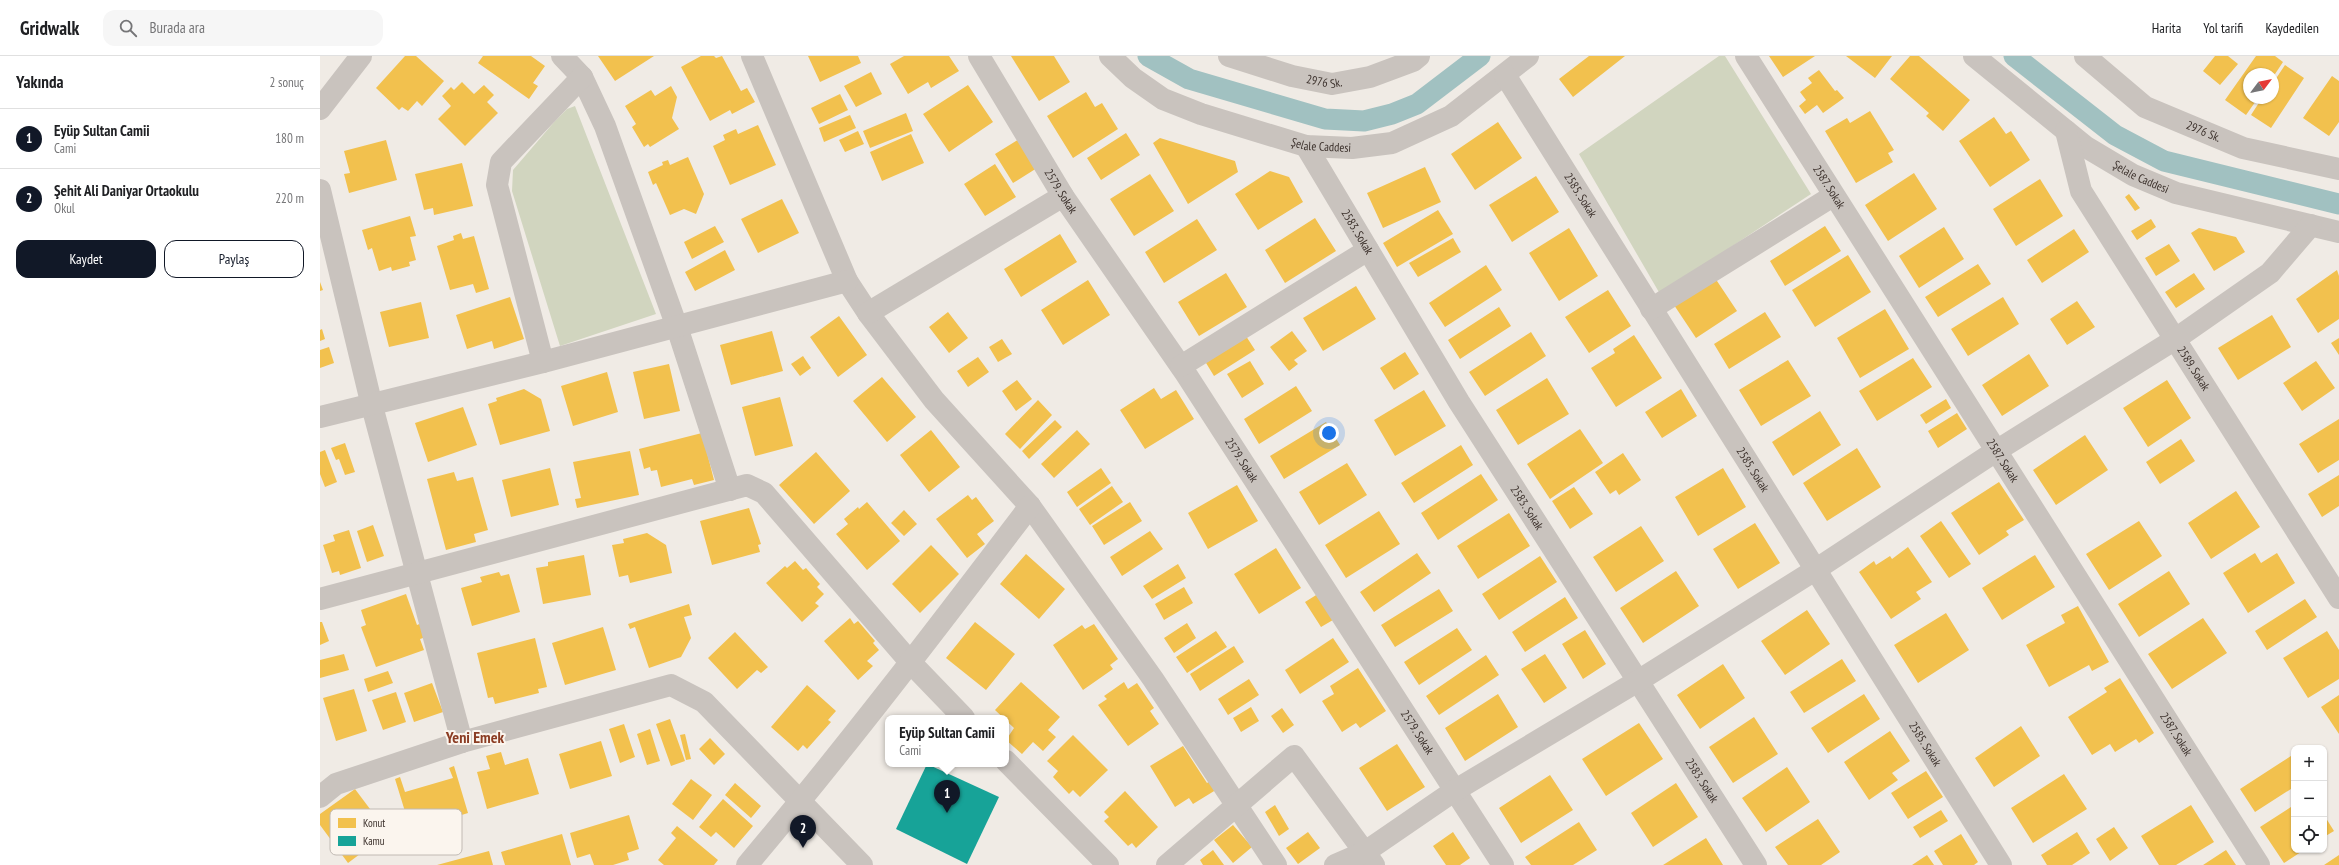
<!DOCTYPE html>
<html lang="tr">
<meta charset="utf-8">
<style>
body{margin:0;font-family:"PT Sans Narrow",sans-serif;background:#f6f6f6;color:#202124}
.controls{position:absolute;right:12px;bottom:12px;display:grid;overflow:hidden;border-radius:8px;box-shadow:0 1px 3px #0004}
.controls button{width:36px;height:36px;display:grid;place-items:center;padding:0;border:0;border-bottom:1px solid #e0e0e0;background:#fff;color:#202124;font:20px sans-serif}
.compass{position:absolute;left:1923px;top:12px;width:36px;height:36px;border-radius:50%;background:#fff;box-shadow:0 1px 3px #0004;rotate:58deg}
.you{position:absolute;left:1009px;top:377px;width:14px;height:14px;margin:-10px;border:3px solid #fff;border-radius:50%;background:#1a73e8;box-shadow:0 0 0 6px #1a73e833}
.badge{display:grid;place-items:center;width:26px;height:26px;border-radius:50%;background:#111827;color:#fff;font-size:13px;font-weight:700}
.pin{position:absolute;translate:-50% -33px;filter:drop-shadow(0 1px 2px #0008)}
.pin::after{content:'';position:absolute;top:21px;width:14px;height:12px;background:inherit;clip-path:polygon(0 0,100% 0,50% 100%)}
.popup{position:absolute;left:565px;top:659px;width:124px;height:52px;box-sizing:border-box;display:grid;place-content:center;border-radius:8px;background:#fff;filter:drop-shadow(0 1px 3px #0005);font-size:13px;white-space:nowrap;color:#757577}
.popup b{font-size:15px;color:#202124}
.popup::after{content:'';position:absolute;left:50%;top:100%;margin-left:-8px;border:8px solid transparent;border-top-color:#fff}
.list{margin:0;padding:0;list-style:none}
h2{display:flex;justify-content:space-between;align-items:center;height:52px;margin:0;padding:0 16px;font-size:17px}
h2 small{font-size:13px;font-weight:400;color:#757577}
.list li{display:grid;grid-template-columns:26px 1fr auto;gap:12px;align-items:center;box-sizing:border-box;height:60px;padding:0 16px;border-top:1px solid #e0e0e0}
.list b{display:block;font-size:15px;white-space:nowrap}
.list p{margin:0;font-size:13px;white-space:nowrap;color:#757577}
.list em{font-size:13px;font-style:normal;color:#757577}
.actions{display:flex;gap:8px;padding:12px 16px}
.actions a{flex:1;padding:9px 0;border:1px solid #111827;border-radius:12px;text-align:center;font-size:14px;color:#111827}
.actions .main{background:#111827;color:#fff}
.icon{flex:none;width:22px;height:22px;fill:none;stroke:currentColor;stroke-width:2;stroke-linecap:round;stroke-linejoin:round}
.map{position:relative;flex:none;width:2019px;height:809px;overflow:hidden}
header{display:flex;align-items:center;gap:24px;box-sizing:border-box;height:56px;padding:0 20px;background:#fff;border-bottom:1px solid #e0e0e0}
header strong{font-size:19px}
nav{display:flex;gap:22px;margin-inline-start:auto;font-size:14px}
.search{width:280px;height:36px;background:#f6f6f6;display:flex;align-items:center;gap:10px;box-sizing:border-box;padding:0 14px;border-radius:12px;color:#757577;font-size:15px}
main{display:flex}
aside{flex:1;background:#fff}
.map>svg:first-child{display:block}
.green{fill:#d1d5bf}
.homes{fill:#f2c14e}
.public{fill:#17a398}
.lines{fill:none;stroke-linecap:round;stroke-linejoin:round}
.canal{stroke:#a1c1c1;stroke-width:21}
.minor{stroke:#c9c3be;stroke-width:22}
.labels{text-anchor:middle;stroke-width:4;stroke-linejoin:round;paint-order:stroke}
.street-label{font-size:12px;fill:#3b302b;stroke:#fbf5ee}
.district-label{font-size:16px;font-weight:bold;fill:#8b3c23;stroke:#fbf5ee}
.key{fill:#fbf5ee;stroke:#c1bab4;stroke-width:1}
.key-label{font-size:11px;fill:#3b302b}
</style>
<header>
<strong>Gridwalk</strong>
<div class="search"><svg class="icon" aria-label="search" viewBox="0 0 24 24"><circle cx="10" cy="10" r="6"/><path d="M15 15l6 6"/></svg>Burada ara</div>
<nav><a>Harita</a><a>Yol tarifi</a><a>Kaydedilen</a></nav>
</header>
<main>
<aside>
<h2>Yakında<small>2 sonuç</small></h2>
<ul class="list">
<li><span class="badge">1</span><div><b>Eyüp Sultan Camii</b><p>Cami</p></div><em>180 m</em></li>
<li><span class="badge">2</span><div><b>Şehit Ali Daniyar Ortaokulu</b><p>Okul</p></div><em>220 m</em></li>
</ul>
<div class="actions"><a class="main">Kaydet</a><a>Paylaş</a></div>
</aside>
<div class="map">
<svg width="2019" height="809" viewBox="0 0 2019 809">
<rect width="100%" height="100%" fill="#f0ebe5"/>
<path class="green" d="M1399,0H1405L1491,138L1340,238L1259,98Z
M255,50L336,258L240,290L192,135L193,114L235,65L247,53Z"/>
<path class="homes" d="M85,0H96L124,25L102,50L97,45L88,55L82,51L79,54L56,32Z
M163,0H211L225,10L213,27L218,30L209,43L158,7Z
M278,0H334L295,25Z
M381,0H394L396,2L402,0L421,35L427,32L435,46L412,58L410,54L390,65L361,11Z
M488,0H538L541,7L500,26Z
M584,0H629L639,15L611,32L608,26L588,38L570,8Z
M691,0H734L750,26L719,45Z
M1269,0H1305L1253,41L1239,23Z
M1449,0H1495L1463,21Z
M1526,0H1572L1555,22Z
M1590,0H1599L1650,44L1623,75L1606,60L1609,57L1570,23Z
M1895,0H1908L1918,8L1900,29L1883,15Z
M1936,0H1955L1963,6L1953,21V18H1929V42H1938L1926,59L1905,44Z
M1965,9L1984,22L1951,72L1931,59L1942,42H1953V27Z
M1499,14L1515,35L1517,34L1524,42L1503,57L1497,49L1485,58L1479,50L1486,44L1480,36L1492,27L1488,22Z
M551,16L562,38L536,51L524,30Z
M2012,20L2019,25V66L2009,80L1983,62Z
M142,26L154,38L164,29L174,39L167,46L178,57L145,90L118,63L131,50L122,40L131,31L134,34Z
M648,29L673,66L629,96L603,58Z
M351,30L357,41L352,62L359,73L330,91L328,88L324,91L312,71L316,68L305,50L331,34L335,40Z
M766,36L775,51L782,47L798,73L753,102L727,60Z
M520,38L528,54L499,68L491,52Z
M1550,55L1574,94L1568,97L1573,106L1536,127L1505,75L1527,62L1530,67Z
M586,57L593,75L550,92L543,75Z
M530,59L536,72L504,86L499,72Z
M1674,61L1686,78L1691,75L1710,104L1670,131L1639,85Z
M1178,66L1202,102L1155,134L1131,98Z
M438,69L456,109L410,129L393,90L405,84L403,79L416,73L418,78Z
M538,75L544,88L525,96L519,84Z
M806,77L820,99L781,124L767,102Z
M591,78L604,107L562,125L550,96Z
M840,82L915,105L918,116L868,148L833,87Z
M699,83L717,112L693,127L675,98Z
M66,84L77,124L29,137L24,118L30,117L24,95Z
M368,101L384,138L376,158L364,153L350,159L336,127L333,129L328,116L343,109L342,106L348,104L350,109Z
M142,107L153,150L114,159L113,152L104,154L95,118Z
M675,108L696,141L665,160L644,128Z
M1105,111L1121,146L1063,172L1047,137Z
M950,115L969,121L983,146L938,174L915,138Z
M1594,117L1617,153L1568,185L1545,149Z
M830,118L854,155L814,180L790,143Z
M1216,120L1239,156L1192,186L1169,149Z
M1720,123L1743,160L1696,190L1673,153Z
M1809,138L1820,152L1815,155L1805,141Z
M462,143L479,177L438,197L421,163Z
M1118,154L1133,178L1077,211L1063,187Z
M90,160L96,180L90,181L96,204L89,206L90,210L72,215L71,211L59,215L52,192L48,194L42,174Z
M995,162L1016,195L965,227L945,194Z
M877,163L897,194L844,227L825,196Z
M1831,163L1836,171L1817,184L1811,175Z
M395,170L404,186L372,203L364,186Z
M1505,170L1521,195L1465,230L1450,205Z
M1624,171L1644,203L1599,232L1579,200Z
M1249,172L1278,220L1239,245L1209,197Z
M1879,172L1916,181L1925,196L1894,215L1871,177Z
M1754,173L1769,196L1722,227L1707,204Z
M141,177L143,183L154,180L169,233L156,237L153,228L130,234L117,190L134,184L133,180Z
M740,178L757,206L701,241L684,213Z
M1133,182L1141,196L1098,221L1089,207Z
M1849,188L1860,205L1836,220L1825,202Z
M405,194L415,214L375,235L365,216Z
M1528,199L1551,236L1495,271L1472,234Z
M1658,208L1671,228L1618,261L1605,241Z
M1166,209L1182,234L1125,271L1109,247Z
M2017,214L2019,220V263L1998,277L1976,243Z
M906,217L927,251L879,280L858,246Z
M1874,217L1885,233L1856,252L1845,236Z
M1393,219L1417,255L1376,282L1352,246Z
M768,224L790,259L743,289L721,254Z
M0,226L3,234L0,235Z
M1036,230L1056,263L1003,295L983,262Z
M1288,234L1311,270L1269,297L1245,261Z
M190,241L204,283L174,293L172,285L147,293L136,259Z
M1683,241L1699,268L1648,300L1631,273Z
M1757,245L1775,271L1747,289L1730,263Z
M101,246L109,282L69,291L60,256Z
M1179,251L1191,270L1140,303L1128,284Z
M1565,253L1589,293L1540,322L1517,282Z
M628,256L648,282L629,297L609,271Z
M1445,256L1461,281L1409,313L1394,288Z
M1952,259L1971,291L1918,324L1898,292Z
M519,260L547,299L518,321L490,281Z
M2,273L5,283L0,285V274Z
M452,275L463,315L411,329L400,289Z
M972,275L987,295L974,304L978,308L969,315L950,291Z
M1211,276L1226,300L1165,340L1149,316Z
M924,277L935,294L894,320L883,302Z
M1314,279L1342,322L1296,351L1271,312L1295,297L1293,293Z
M2019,282V299L2011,287Z
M682,283L692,298L678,306L669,291Z
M9,291L14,307L0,312V294Z
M1085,296L1099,318L1074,334L1060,312Z
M1709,298L1729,330L1682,360L1662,329Z
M483,300L491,312L480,320L471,308Z
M658,301L669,316L648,331L637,315Z
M1593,302L1612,331L1557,365L1539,335Z
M1468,304L1491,340L1441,370L1419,334Z
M930,305L944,328L922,342L907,318Z
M1996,305L2015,332L1982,355L1963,327Z
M349,308L360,355L324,363L313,316Z
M287,316L298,356L253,370L241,330Z
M562,321L596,361L567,386L533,345Z
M1227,322L1249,358L1198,389L1176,354Z
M697,324L712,343L696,355L682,335Z
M1847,324L1871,362L1828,391L1803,352Z
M976,330L992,355L939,388L924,363Z
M834,332L841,343L856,334L874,363L825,393L800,354Z
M204,333L221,343L230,375L180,389L168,348L177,345L176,342Z
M1361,333L1377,360L1342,382L1325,356Z
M1104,334L1126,370L1075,400L1054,364Z
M460,341L473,390L435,400L422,351Z
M1626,343L1631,352L1606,368L1600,359Z
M718,344L732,359L700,393L685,378Z
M143,351L157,389L108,406L95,367Z
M1500,355L1521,389L1473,420L1452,386Z
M1637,357L1647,373L1618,392L1608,375Z
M2019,363V404L1998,417L1979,388Z
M735,364L742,371L709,403L702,395Z
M1006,366L1020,389L964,423L950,400Z
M1260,373L1283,407L1230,443L1207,408Z
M611,374L640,411L609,436L580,399Z
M757,374L770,388L734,422L721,408Z
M382,377L394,424L374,429L372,423L341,431L337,414L331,415L330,411L324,413L319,393Z
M1765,379L1788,414L1736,449L1713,414Z
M1861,383L1875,405L1840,428L1826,406Z
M25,387L35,416L25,419L19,403L16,404L11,392Z
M1141,389L1153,409L1094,447L1081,427Z
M1537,392L1561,431L1507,465L1483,427Z
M5,394L17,426L5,431L0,418V396Z
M310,395L319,439L257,452L255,443L261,442L253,406Z
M496,396L530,435L494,468L459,429Z
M1303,397L1321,424L1299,439L1296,434L1290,438L1275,416Z
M1027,407L1047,439L999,469L979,436Z
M230,412L239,449L191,461L182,424Z
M781,412L791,427L757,451L747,436Z
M1403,412L1426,451L1378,480L1355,441Z
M134,416L137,425L153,421L168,474L154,478L156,486L126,494L107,423Z
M1161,418L1178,444L1118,484L1101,457Z
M2019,419V450L2002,461L1988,438Z
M1679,426L1704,464L1686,475L1689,479L1659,499L1631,457Z
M917,429L938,465L888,493L868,457Z
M792,430L803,446L770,469L759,453Z
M1254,431L1273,458L1250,473L1232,445Z
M1916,435L1940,471L1891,503L1868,467Z
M648,439L652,444L656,441L674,465L657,478L665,488L647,502L616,463Z
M547,446L580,485L547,514L516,478L528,468L524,463L538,451L539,453Z
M810,446L822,465L784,489L772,470Z
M429,452L441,488L438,489L440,496L392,509L380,465Z
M584,454L597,468L584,480L571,467Z
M1059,455L1080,488L1026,522L1005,489Z
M1189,457L1210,490L1158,523L1137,490Z
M1621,465L1651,508L1629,522L1600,480Z
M1819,465L1842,500L1789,534L1766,498Z
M1435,467L1460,507L1418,533L1393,493Z
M53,469L64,500L47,506L37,475Z
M1321,470L1344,505L1296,536L1273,501Z
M29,474L41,512L20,519L19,515L12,517L3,489L15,485L13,479Z
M830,475L843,493L802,520L790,501Z
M327,477L346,489L352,517L310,527L308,519L299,521L292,489L304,487L303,483Z
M611,489L639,518L600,557L572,528Z
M1588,491L1612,526L1596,536L1601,543L1571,563L1539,516L1554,505L1556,509L1570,500L1572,503Z
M956,492L981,532L939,558L914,518Z
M1097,497L1111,517L1054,556L1040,536Z
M1935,497L1941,507L1957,497L1975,527L1928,557L1903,517Z
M706,498L745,533L719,563L680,528Z
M264,499L271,539L223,548L216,512L228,510V506Z
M1715,499L1735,531L1682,564L1662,532Z
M1220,500L1237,526L1179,564L1162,538Z
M475,505L483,514L486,512L500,528L497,531L504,538L495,547L499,550L482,566L446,527L465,510L467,512Z
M858,508L866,522L832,543L823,530Z
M1356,515L1379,550L1323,587L1300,552Z
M1849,515L1870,548L1819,581L1798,548Z
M179,516L181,520L189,518L200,556L152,570L141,532L162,526L160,521Z
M864,531L873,547L844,564L835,548Z
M1119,533L1133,555L1075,591L1061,569Z
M1001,536L1018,561L1001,571L985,546Z
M86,538L97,569L104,566L109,580L100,583L104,594L56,611L41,571L46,569L41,554Z
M1245,541L1258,562L1205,596L1192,576Z
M1985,543L1997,561L1947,594L1935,575Z
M369,548L372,559L364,561L371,582L361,601L329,612L315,571L310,573L308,568Z
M1758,550L1789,606L1772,615L1769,609L1729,631L1706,589L1745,567L1741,559Z
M1487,554L1510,588L1465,619L1441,585Z
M1626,557L1649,594L1598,627L1574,589Z
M530,562L534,568L538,565L555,585L553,587L559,594L547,605L553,610L538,624L504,585Z
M1883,562L1907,597L1852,633L1828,598Z
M0,566H2L9,585L0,589Z
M655,566L695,598L666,634L626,602Z
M867,567L876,582L854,597L844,582Z
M774,568L798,603L790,609L793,613L763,634L733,589L762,569L765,573Z
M283,571L296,614L245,629L232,587Z
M1137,572L1152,594L1099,629L1084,606Z
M1265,574L1286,608L1263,623L1242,588Z
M896,575L907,591L867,617L856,601Z
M2007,575L2019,594V623L1988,642L1963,602Z
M415,576L448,611L441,617L437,614L417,633L388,602Z
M215,582L227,631L218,633L219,637L175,648L173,641L168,642L157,597Z
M1013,582L1029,606L980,638L965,614Z
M914,590L924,606L880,635L870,618Z
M24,598L29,614L0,622V604Z
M1225,598L1247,632L1224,647L1201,613Z
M1166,599L1179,619L1119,659L1106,640Z
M1522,603L1536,625L1484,657L1470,636Z
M1403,608L1425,642L1380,673L1357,639Z
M1038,612L1066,655L1040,672L1036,667L1022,676L1002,645L1014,638L1010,630Z
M68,615L73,627L48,636L44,623Z
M1800,622L1834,677L1819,687L1816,683L1795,696L1790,688L1772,699L1748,661L1787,636L1784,632Z
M929,623L939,639L908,659L898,643Z
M701,626L740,661L728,674L736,681L723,695L713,686L702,698L686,684L694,672L675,654Z
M804,626L808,633L817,627L834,652L830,655L839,668L808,690L778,649L787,643L784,640Z
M112,627L123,656L94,666L84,637Z
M487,629L516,655L508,664L511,666L487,693L483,689L478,695L451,671Z
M34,633L47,675L16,685L3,642Z
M76,636L86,666L63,674L52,644Z
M1178,638L1198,671L1145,705L1125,672Z
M1544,638L1560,663L1508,697L1491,672Z
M2019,639V678L2001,651Z
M931,651L939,665L921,676L913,662Z
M962,652L974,669L963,677L951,660Z
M1434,661L1458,698L1413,727L1389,691Z
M350,663L365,705L351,710L336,668Z
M1319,667L1343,703L1286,740L1262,703Z
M304,668L315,701L300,707L289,673Z
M1701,670L1720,700L1674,731L1655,702Z
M330,673L340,705L327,709L317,678Z
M1570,675L1590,705L1572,717L1578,724L1549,744L1524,706Z
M365,678L371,703L366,704L360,679Z
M753,679L788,714L760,741L753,734L749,738L733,721L738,715L727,705Z
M390,682L405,698L394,709L379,693Z
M281,685L292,720L250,733L239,698Z
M1077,688L1105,731L1067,755L1039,712Z
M863,690L887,727L893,723L899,732L873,748L869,742L855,751L830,710Z
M181,696L185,709L208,702L219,738L167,753L157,716L170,713L166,700Z
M1974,698V731L1935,756L1920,733Z
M134,710L148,757L91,775L75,723L80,721L85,736L133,722L129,712Z
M1467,711L1490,746L1446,776L1422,742Z
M1606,715L1623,741L1588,763L1571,737Z
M1744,718L1767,753L1713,787L1691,752Z
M1230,719L1253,754L1201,787L1179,752Z
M371,723L392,739L373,764L352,748Z
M415,727L441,750L431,762L405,739Z
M1356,727L1378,761L1333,791L1311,757Z
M35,733L68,777L28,807L0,769V758Z
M805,735L838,771L816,792L812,787L808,790L784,765L789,761L784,756Z
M403,743L433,770L414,792L396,776L391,781L379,771Z
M955,749L969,773L959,780L945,756Z
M1871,749L1894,786L1856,809H1839L1821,780Z
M1974,749V794H1984L1964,807L1940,771Z
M1621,754L1628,765L1600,782L1593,771Z
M309,759L319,793L307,797L309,804L293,809H274L270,798L257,802L250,777Z
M2004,759L2014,775L2004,781Z
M1498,763L1520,796L1501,809H1468L1455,791Z
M1259,766L1277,794L1253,809H1211L1205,801Z
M913,769L932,791L913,807L894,784Z
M357,770L398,804L394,809H344L338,804L356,782L351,777Z
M1794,771L1808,792L1790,805L1776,783Z
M988,776L1000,792L978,808L966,792Z
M1133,776L1150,802L1140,809H1126L1113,790Z
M1757,776L1770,797L1752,809H1727L1721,799Z
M242,778L251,809H185L181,796Z
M1641,778L1658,806L1654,809H1623L1614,795Z
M1386,782L1403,809H1343Z
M893,794L904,809H883L880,804Z
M1906,794L1916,809H1883Z
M169,795L173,809H117Z
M1607,799L1614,809H1592Z
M2019,799V809H2004Z"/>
<path class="public" d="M607,708L679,741L647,808L576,773Z"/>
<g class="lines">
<path class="canal" d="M828,0L869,23L1005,63L1044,65L1072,58L1097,48L1160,0
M1694,0L1795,79L1844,105L2019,148"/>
<g class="minor">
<path d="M242,0L262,21L285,70L357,271L410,434"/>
<path d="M432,0L527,225L548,257L614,344L710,450L833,623L956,809"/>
<path id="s1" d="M659,0L743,140L866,318L1183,809"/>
<path id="s2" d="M790,0L813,22L843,43L881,58L986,90L1032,92L1072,87L1131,60L1208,0"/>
<path id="s3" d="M909,0L972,20L1012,28L1050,21L1093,5L1099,0"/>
<path id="s4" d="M1426,0L1939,809"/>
<path id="s5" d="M1654,0L1766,91L1813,119L1856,137L2019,176"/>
<path id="s6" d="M1765,0L1825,51L1923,92L2019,113"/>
<path id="s7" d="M1185,19L1681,809"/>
<path d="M0,53L41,0"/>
<path id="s8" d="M1746,75L1761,135L2019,542"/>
<path id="s9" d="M986,90L1139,346L1436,809"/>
<path d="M0,134L52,350L142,686"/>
<path d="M1331,253L1513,140"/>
<path d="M548,257L743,140"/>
<path d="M223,306L177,129L181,106L262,21"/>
<path d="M861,310L1048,194"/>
<path d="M0,361L223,306L527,225"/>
<path d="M0,543L427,429L444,437L591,607L644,662"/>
<path d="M686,705L788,809"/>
<path d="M0,741L16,728L142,686L351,629L384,646L542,809"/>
<path d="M427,809C525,693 618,571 710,450"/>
<path d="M847,809L974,700L1054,809"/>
<path d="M1015,809L1045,796L1134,735L1318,625L1495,514L1676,395L1854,284L1950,217L1991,169"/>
</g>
</g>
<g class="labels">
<g class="street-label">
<text dy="4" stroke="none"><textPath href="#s3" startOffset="99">2976 Sk.</textPath></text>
<text dy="4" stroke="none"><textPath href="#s6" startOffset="142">2976 Sk.</textPath></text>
<text dy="4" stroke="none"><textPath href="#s2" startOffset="234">Şelale Caddesi</textPath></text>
<text dy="4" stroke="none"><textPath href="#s5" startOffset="207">Şelale Caddesi</textPath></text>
<text dy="4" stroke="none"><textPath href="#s4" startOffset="155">2587. Sokak</textPath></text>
<text dy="4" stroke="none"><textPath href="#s1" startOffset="158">2579. Sokak</textPath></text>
<text dy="4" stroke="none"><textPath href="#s7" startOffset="142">2585. Sokak</textPath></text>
<text dy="4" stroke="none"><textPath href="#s9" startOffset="100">2583. Sokak</textPath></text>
<text dy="4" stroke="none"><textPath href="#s8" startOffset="272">2589. Sokak</textPath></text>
<text dy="4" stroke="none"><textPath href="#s1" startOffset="482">2579. Sokak</textPath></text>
<text dy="4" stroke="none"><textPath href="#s4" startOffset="479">2587. Sokak</textPath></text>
<text dy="4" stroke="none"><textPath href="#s7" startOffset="466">2585. Sokak</textPath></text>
<text dy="4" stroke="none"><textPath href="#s9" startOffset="424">2583. Sokak</textPath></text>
<text dy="4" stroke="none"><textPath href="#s1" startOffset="806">2579. Sokak</textPath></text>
<text dy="4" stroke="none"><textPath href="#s4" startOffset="803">2587. Sokak</textPath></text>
<text dy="4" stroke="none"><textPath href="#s7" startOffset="790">2585. Sokak</textPath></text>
<text dy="4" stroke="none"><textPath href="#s9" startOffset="748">2583. Sokak</textPath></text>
</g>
<g class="district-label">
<text x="155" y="687">Yeni Emek</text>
</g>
</g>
<rect x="10" y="753" width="132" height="46" rx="6" class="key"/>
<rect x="18" y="762" width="18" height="10" fill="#f2c14e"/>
<rect x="18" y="780" width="18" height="10" fill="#17a398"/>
<g class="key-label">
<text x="43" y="771">Konut</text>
<text x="43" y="789">Kamu</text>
</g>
</svg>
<div class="controls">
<button>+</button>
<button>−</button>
<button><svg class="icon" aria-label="locate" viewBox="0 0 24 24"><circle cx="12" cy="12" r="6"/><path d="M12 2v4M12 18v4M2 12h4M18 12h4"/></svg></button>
</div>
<svg class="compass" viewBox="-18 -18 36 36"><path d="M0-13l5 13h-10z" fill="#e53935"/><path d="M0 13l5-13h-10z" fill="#757577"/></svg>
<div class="you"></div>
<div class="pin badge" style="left:627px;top:757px">1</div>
<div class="popup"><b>Eyüp Sultan Camii</b>Cami</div>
<div class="pin badge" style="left:483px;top:792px">2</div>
</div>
</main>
